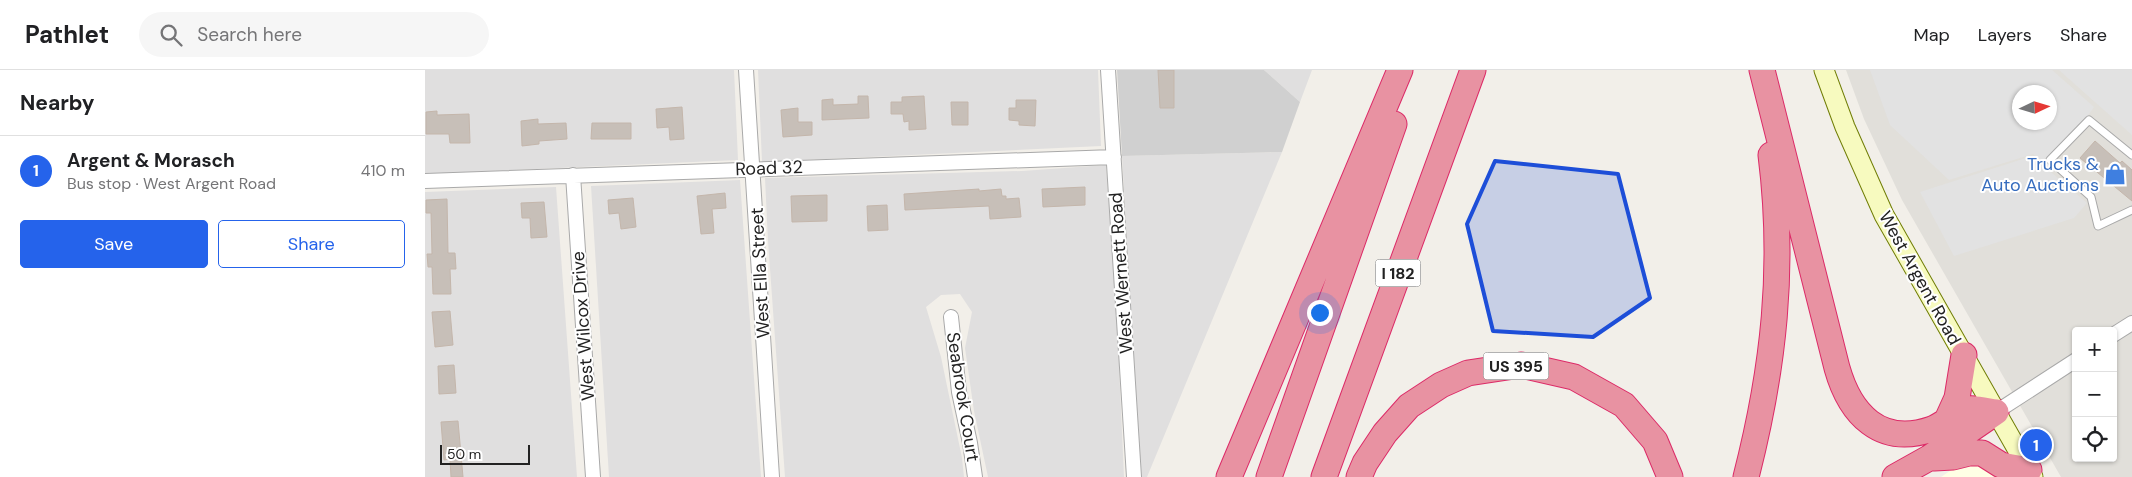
<!DOCTYPE html>
<meta charset="utf-8">
<style>
body{margin:0;font-family:"DM Sans",sans-serif;background:#f6f6f6;color:#202124}
.controls{position:absolute;right:15px;bottom:15px;display:grid;overflow:hidden;border-radius:5px;box-shadow:0 1px 4px #0004}
.controls button{width:45px;height:45px;display:grid;place-items:center;padding:0;border:0;border-bottom:1px solid #e0e0e0;background:#fff;color:#202124;font:25px sans-serif}
.compass{position:absolute;left:1587px;top:15px;width:45px;height:45px;border-radius:50%;background:#fff;box-shadow:0 1px 4px #0004;rotate:86deg}
.scale{position:absolute;left:15px;bottom:12px;width:90px;box-sizing:border-box;padding-left:5px;border:2px solid #222;border-top:0;font-size:14px;line-height:18px;white-space:nowrap;color:#222;-webkit-text-stroke:4px #fff;paint-order:stroke}
.you{position:absolute;left:894px;top:242px;width:18px;height:18px;margin:-12px;border:4px solid #fff;border-radius:50%;background:#1a73e8;box-shadow:0 0 0 8px #1a73e833}
.badge{display:grid;place-items:center;width:32px;height:32px;border-radius:50%;background:#2563eb;color:#fff;font-size:16px;font-weight:700}
.pin{position:absolute;translate:-50% -50%;border:2px solid #fff;box-shadow:0 1px 5px #0006}
.list{margin:0;padding:0;list-style:none}
h2{display:flex;justify-content:space-between;align-items:center;height:65px;margin:0;padding:0 20px;font-size:21px}
h2 small{font-size:16px;font-weight:400;color:#757577}
.list li{display:grid;grid-template-columns:32px 1fr auto;gap:15px;align-items:center;box-sizing:border-box;height:70px;padding:0 20px;border-top:1px solid #e0e0e0}
.list b{display:block;font-size:19px;white-space:nowrap}
.list p{margin:0;font-size:16px;white-space:nowrap;color:#757577}
.list em{font-size:16px;font-style:normal;color:#757577}
.actions{display:flex;gap:10px;padding:15px 20px}
.actions a{flex:1;padding:11px 0;border:1px solid #2563eb;border-radius:5px;text-align:center;font-size:18px;color:#2563eb}
.actions .main{background:#2563eb;color:#fff}
.icon{flex:none;width:28px;height:28px;fill:none;stroke:currentColor;stroke-width:2;stroke-linecap:round;stroke-linejoin:round}
.map{position:relative;flex:none;width:1707px;height:407px;overflow:hidden}
header{display:flex;align-items:center;gap:30px;box-sizing:border-box;height:70px;padding:0 25px;background:#fff;border-bottom:1px solid #e0e0e0}
header strong{font-size:24px}
nav{display:flex;gap:28px;margin-inline-start:auto;font-size:18px}
.search{width:350px;height:45px;background:#f6f6f6;display:flex;align-items:center;gap:12px;box-sizing:border-box;padding:0 18px;border-radius:28px;color:#757577;font-size:19px}
main{display:flex}
aside{flex:1;background:#fff}
.map>svg:first-child{display:block}
.residential{fill:#e0dfdf}
.education{fill:#ffffe5}
.religious{fill:#d0d0d0}
.airport{fill:#e1dfda;fill-rule:evenodd}
.parking{fill:#e2e2e2;fill-rule:evenodd}
.building{fill:#c7bfb8;stroke:#c4b6ab}
.lines{fill:none;stroke-linecap:round;stroke-linejoin:round}
.service-casing{stroke:#a9a9a9;stroke-width:9}
.minor-casing{stroke:#a9a9a9;stroke-width:16}
.secondary-casing{stroke:#707d05;stroke-width:21}
.motorway-casing{stroke:#dc2a67;stroke-width:27}
.service{stroke:#fff;stroke-width:7}
.minor{stroke:#fff;stroke-width:14}
.secondary{stroke:#f7fabf;stroke-width:19}
.motorway{stroke:#e892a2;stroke-width:25}
.marked{fill:#1d4ed8;fill-opacity:0.2;stroke:#1d4ed8;stroke-width:4;stroke-linejoin:round}
.labels{text-anchor:middle;stroke-width:4;stroke-linejoin:round;paint-order:stroke}
.shield{fill:#fff;stroke:#646464;stroke-width:1}
.shield-label{font-size:16px;font-weight:bold;fill:#222}
.shop-label{font-size:18px;fill:#366cbe;stroke:#fff;text-anchor:end}
.street-label{font-size:18px;fill:#222;stroke:#fff}
</style>
<header>
<strong>Pathlet</strong>
<div class="search"><svg class="icon" aria-label="search" viewBox="0 0 24 24"><circle cx="10" cy="10" r="6"/><path d="M15 15l6 6"/></svg>Search here</div>
<nav><a>Map</a><a>Layers</a><a>Share</a></nav>
</header>
<main>
<aside>
<h2>Nearby<small></small></h2>
<ul class="list">
<li><span class="badge">1</span><div><b>Argent &amp; Morasch</b><p>Bus stop · West Argent Road</p></div><em>410 m</em></li>
</ul>
<div class="actions"><a class="main">Save</a><a>Share</a></div>
</aside>
<div class="map">
<svg width="1707" height="407" viewBox="0 0 1707 407">
<rect width="100%" height="100%" fill="#f2efe9"/>
<path class="residential" d="M0,0H309L313,90L0,104Z
M333,0H673L676,76L337,92Z
M839,0H887L875,32Z
M857,82L722,407H716L697,86Z
M681,95L691,228L699,407H563L549,341L540,278L547,242L535,224L516,225L501,237L516,287L537,388L539,407H360L343,171L340,108L597,101Z
M315,110L336,407H184L166,116Z
M131,117L152,407H0V122Z"/>
<path class="education" d="M1541,390L1574,407H1516Z"/>
<path class="religious" d="M692,0H839L875,32L857,82L697,86Z"/>
<path class="airport" d="M1421,0H1707V407H1636L1477,130L1439,49ZM1594,22H1624V52H1594ZM1651,261H1688V388H1651Z"/>
<path class="parking" d="M1445,0H1627L1669,37L1626,97L1608,84L1524,110L1465,55ZM1594,22H1624V52H1594Z
M1634,0H1707V65Z
M1607,86L1662,133L1649,148L1529,186L1495,122Z"/>
<path class="building" d="M733,0H749V38H735Z
M433,26H443L444,48L397,50V30L408,29V35L433,34Z
M499,26L501,59L484,60V51L479,52L478,44H466V32H477V27Z
M591,30H611L610,56L594,55V51L584,50V38H591Z
M526,32H543V55H527Z
M257,37L259,69L245,70L244,57L232,58L231,39Z
M373,38V52H387V65L358,67L356,40Z
M12,41V45L44,44L45,73H25L24,64H1V42Z
M113,49V54L141,53L142,69L114,71V74L97,76L96,51Z
M167,53H206V69H166Z
M1670,71L1695,93L1697,91L1707,100V131L1655,88Z
M660,117V135L618,137L617,119Z
M554,119V121L576,119L577,126H581V129L594,128L596,147L565,149L564,136L480,140L479,124Z
M300,123L301,138L287,139L289,163L276,164L272,126Z
M402,125V151L367,152L366,126Z
M208,128L211,157L196,159L194,143L184,144L183,130Z
M22,129L23,183H30L31,199H25L26,224H8L7,197H3L2,184H7L6,143H1V130Z
M119,132L122,167L106,168L105,148H97L96,133Z
M462,135L463,160L443,161L442,136Z
M25,241L28,275L10,277L7,242Z
M29,295L31,323L14,324L13,296Z
M33,351L38,407H26L25,389L19,390L16,352Z"/>
<g class="lines">
<g class="service-casing">
<path id="service" d="M1707,85L1664,50L1625,90L1666,127L1673,156L1707,140"/>
</g>
<g class="minor-casing">
<path id="minor" d="M321,0L347,407
M683,0L709,407
M148,105L168,407
M0,111L689,87
M526,247L534,322L545,373L550,407
M1688,265L1707,253
M1571,342L1651,290"/>
</g>
<g class="secondary-casing">
<path id="secondary" d="M1399,0L1420,57L1459,145L1608,407"/>
</g>
<g class="motorway-casing">
<path id="motorway" d="M1337,0L1412,298C1425,344 1455,377 1507,359C1520,354 1531,342 1544,339C1552,338 1563,341 1571,342
M1522,350L1532,328L1539,285
M1509,388L1528,387L1544,383H1557L1576,395L1604,400
M804,407L975,0
M844,407L969,54
M899,407L1048,0
M934,407L940,393L960,363L984,336L1016,315L1043,303L1096,295L1149,307L1199,335L1230,371L1245,407
M1321,407C1349,298 1360,197 1346,85
M1470,407L1504,388L1571,342"/>
</g>
<use href="#service" class="service"/>
<use href="#minor" class="minor"/>
<use href="#secondary" class="secondary"/>
<use href="#motorway" class="motorway"/>
</g>
<path class="marked" d="M1070,91L1193,104L1225,228L1168,267L1068,261L1042,154Z"/>
<defs>
<g id="shop-bare" transform="scale(1.725)"><path d="M-5-2.5h2.3a2.7 3.5 0 0 1 5.4 0H5L5.5 6h-11ZM-1.5-2.5h3a1.5 2.3 0 0 0-3 0Z" fill="#3f7fe0" stroke="#fff" stroke-width="2.5" paint-order="stroke"/></g>
</defs>
<g fill-rule="evenodd">
<use href="#shop-bare" x="1690" y="104"/>
</g>
<g class="labels">
<g class="shield">
<rect x="950.5" y="189.5" width="45" height="27" rx="4"/>
<rect x="1058.5" y="282.5" width="65" height="27" rx="4"/>
</g>
<g class="shield-label">
<text x="973" y="209">I 182</text>
<text x="1091" y="302">US 395</text>
</g>
<g class="shop-label">
<text x="1674" y="100">Trucks &amp;<tspan x="1674" dy="21">Auto Auctions</tspan></text>
</g>
<g class="street-label">
<text transform="translate(344 98) rotate(-2)" y="6">Road 32</text>
<text transform="translate(335 203) rotate(-93)" y="6">West Ella Street</text>
<text transform="translate(696 203) rotate(-94)" y="6">West Wernett Road</text>
<text transform="translate(1495 208) rotate(61)" y="6">West Argent Road</text>
<text transform="translate(158 256) rotate(-94)" y="6">West Wilcox Drive</text>
<text transform="translate(538 327) rotate(81)" y="6">Seabrook Court</text>
</g>
</g>
</svg>
<div class="controls">
<button>+</button>
<button>−</button>
<button><svg class="icon" aria-label="locate" viewBox="0 0 24 24"><circle cx="12" cy="12" r="6"/><path d="M12 2v4M12 18v4M2 12h4M18 12h4"/></svg></button>
</div>
<svg class="compass" viewBox="-18 -18 36 36"><path d="M0-13l5 13h-10z" fill="#e53935"/><path d="M0 13l5-13h-10z" fill="#757577"/></svg>
<div class="scale">50 m</div>
<div class="you"></div>
<div class="pin badge" style="left:1611px;top:375px">1</div>
</div>
</main>
